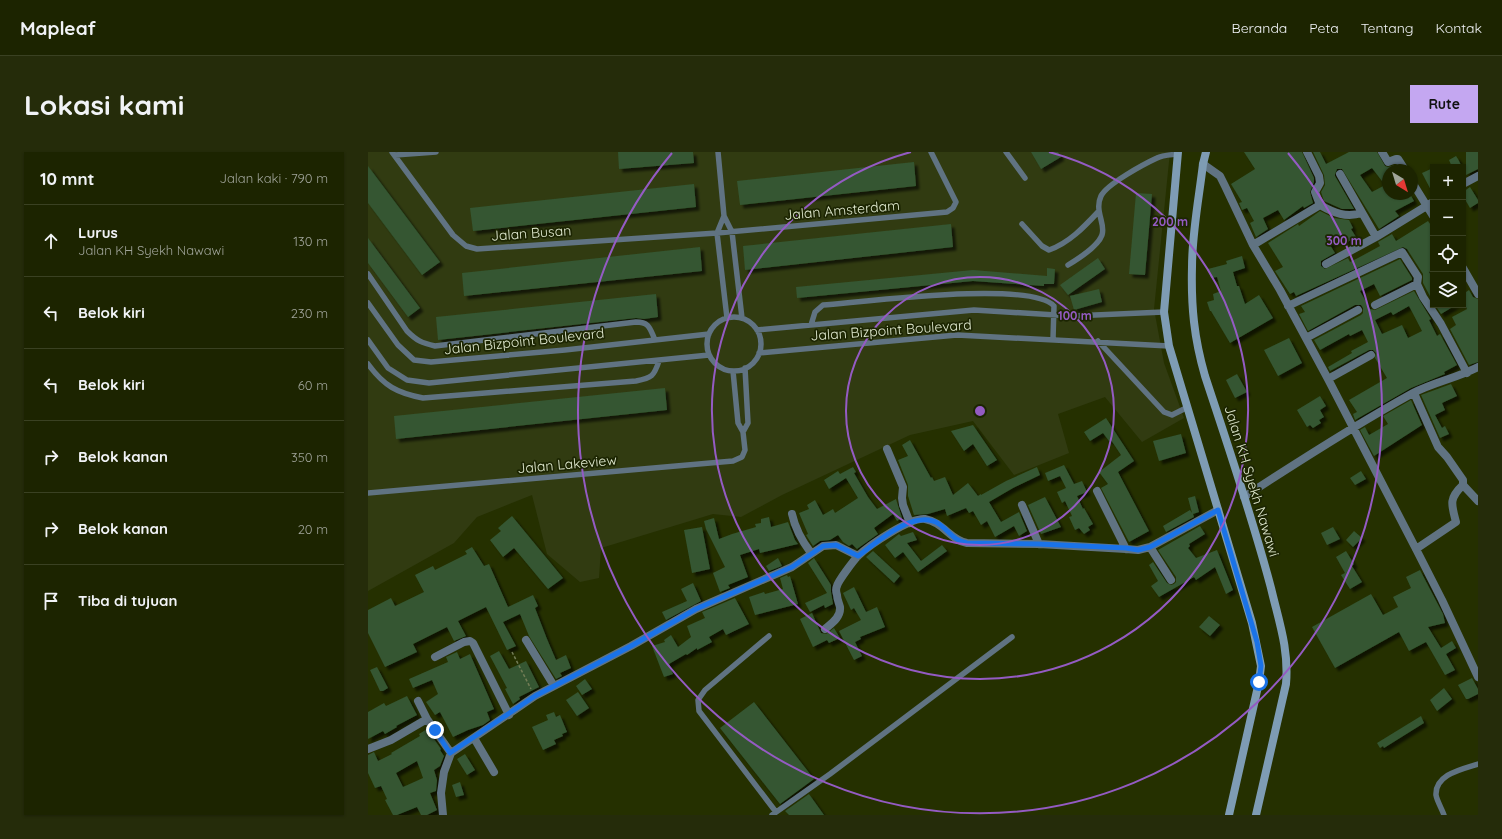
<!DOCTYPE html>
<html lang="id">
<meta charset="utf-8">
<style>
body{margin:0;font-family:Quicksand,sans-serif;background:#252c0a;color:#f1f3f6}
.controls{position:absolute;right:12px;top:12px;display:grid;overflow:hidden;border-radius:0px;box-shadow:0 1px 3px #0004}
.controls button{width:36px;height:36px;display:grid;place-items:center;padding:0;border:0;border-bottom:1px solid #3a4122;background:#1c2400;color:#f1f3f6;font:20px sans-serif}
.compass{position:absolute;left:1014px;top:12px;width:36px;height:36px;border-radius:50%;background:#1c2400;box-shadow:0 1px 3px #0004;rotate:142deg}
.stop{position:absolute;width:12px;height:12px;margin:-9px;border:3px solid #1a73e8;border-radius:50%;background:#fff}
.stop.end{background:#1a73e8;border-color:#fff;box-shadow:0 1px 4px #0008}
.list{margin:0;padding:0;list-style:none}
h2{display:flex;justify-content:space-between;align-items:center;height:52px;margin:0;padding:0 16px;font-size:17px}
h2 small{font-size:13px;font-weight:400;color:#a0a499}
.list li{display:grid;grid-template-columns:26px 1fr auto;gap:12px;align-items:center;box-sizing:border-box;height:72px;padding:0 16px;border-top:1px solid #3a4122}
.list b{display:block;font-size:15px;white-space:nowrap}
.list p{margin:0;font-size:13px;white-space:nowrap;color:#a0a499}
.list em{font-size:13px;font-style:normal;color:#a0a499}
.icon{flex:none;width:22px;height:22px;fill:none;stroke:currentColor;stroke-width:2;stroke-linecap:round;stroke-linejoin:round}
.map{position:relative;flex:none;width:1110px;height:663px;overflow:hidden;border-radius:0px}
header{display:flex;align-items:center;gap:24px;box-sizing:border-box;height:56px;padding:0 20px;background:#1c2400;border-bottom:1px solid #3a4122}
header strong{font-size:19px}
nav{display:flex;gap:22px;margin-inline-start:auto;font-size:14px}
.intro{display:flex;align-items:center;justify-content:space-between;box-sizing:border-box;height:96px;padding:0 24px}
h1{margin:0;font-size:28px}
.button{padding:10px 18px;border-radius:0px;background:#c4a7f1;color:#111;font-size:14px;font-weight:700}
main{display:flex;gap:24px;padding:0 24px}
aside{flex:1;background:#1c2400;border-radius:0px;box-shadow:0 1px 3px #0004}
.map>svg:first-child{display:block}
.built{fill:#313b11}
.building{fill:#345631;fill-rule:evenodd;filter:url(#shadow)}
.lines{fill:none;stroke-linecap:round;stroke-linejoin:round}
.path{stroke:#737d56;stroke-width:1.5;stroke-dasharray:3 2;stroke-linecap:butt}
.service{stroke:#607382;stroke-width:5.5}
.minor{stroke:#607382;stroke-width:8}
.secondary{stroke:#7e9cb4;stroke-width:8}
.route{stroke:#1a73e8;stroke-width:5}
.ring{fill:none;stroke:#945bc3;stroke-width:2}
.labels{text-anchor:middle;stroke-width:3.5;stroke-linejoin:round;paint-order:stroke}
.street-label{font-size:14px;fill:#e0e9cf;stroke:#1c2502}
.centre{fill:#945bc3;stroke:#1c2502;stroke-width:2}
.ring-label{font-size:12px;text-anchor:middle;font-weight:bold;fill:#945bc3;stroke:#1c2502;stroke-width:3.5;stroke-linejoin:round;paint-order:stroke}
</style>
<header>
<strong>Mapleaf</strong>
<nav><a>Beranda</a><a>Peta</a><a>Tentang</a><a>Kontak</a></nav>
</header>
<div class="intro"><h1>Lokasi kami</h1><a class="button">Rute</a></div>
<main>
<aside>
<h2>10 mnt<small>Jalan kaki · 790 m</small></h2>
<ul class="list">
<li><svg class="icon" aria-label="ahead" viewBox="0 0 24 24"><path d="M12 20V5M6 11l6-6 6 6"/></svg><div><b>Lurus</b><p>Jalan KH Syekh Nawawi</p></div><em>130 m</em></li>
<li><svg class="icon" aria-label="left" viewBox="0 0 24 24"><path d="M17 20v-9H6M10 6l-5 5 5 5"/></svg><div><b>Belok kiri</b></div><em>230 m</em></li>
<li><svg class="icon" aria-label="left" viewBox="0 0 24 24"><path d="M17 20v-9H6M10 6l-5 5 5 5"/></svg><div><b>Belok kiri</b></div><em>60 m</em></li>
<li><svg class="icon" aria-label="right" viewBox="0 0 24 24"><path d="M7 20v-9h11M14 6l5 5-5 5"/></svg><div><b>Belok kanan</b></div><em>350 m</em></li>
<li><svg class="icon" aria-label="right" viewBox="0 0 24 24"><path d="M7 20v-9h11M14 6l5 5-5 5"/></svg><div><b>Belok kanan</b></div><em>20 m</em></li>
<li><svg class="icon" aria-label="arrive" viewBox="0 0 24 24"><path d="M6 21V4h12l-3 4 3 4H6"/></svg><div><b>Tiba di tujuan</b></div></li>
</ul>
</aside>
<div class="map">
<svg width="1110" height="663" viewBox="0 0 1110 663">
<defs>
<filter id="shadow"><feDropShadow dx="3.5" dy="3.5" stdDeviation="1" flood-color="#0009"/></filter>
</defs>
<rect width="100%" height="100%" fill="#253000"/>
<path class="built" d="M0,0H802L786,157L796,211L816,266L774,290L737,245L690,262L701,301L646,323L605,269L542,283L414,343L373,365L345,362L233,396L231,426L212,430L179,402L164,343L109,365L86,391L0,439Z"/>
<path class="building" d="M250,0H325L326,11L251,17Z
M663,0H690L693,5L673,17Z
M876,0H934L946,26V30L942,40L945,51L936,56L935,54L916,68L910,58L895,66L900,77L888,85L882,71L886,69L879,56L874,58L871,51L874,50L863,32L887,17Z
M945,0H952L958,12L981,0H1009L1017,14L1020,15L1027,13L1029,18H1020V42H1042L1046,49L1027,59L1031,64L1011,77L974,17H969L967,22V24L986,57H974L956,49L953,40L957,33L956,23ZM1004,16L1017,33L1004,40L992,23Z
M1098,0H1110V17L1098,23Z
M1088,4L1090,7L1094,15H1084L1081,8Z
M546,10L548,34L372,53L369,29Z
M0,14L72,110L54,123L0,51Z
M1065,16V42L1054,21Z
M326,32L328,55L105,79L102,56Z
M1102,35L1110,48V51L1102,56L1095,44V40Z
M768,41L784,42L777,123L761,122Z
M952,59L966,66L981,68L985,76L983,77L988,85L978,91L974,84L962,93L967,101L953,109V114L957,117L980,106L982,110L990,106L1012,94L1010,90L1024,82L1028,89L1060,69L1065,76V118L1061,120L1065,127V150L1055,131V122L1039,97L1035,95L928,144L926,140L922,142L907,119L915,115L900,91L930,72L931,74Z
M583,72L585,95L377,118L375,94Z
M0,86L52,156L40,165L0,111Z
M332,95L334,119L96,144L94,121Z
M874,104L877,116L865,120L869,134H871L877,152L891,143L905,166L862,191L843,159H842L839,150L846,148L845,142L853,139L849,125L843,126L840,117L859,112L858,109Z
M730,106L737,117L700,143L692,133Z
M1032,107L1044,126V128L1012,144L1006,132L992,139L1002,157L1007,158L1046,139L1063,167L1061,168L1069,184L1072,182L1089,213L1076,220L1077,222L1043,236L987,268L985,262L989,260L981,248L1019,226L1007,206L1008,201L1005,198H1001L962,219L960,215L984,201L983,199L1000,190L994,178L982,184L981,182L952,198L946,188L993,163L995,161V156L993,153H987L940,179L931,162L937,160L933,154ZM1041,154L1054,179L1040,186L1034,173L1014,182L1007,168L1023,160L1025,163Z
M679,116L687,117L686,132H676V134L605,129L429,146L428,135L605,118L679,124Z
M731,137L734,150L706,158L702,144Z
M1101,138L1105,145L1110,147V210L1101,213L1082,177L1088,173L1084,165L1099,157L1095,149V142Z
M288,142L290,165L276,167L268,166L70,188L68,165Z
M1067,153H1088L1073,162Z
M921,186L934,211L910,224L896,198Z
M869,222L879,240L867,246L858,228Z
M1083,232L1089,244L1074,251L1077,258L1067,263L1074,276L1077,274L1081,282L1072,286L1053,243Z
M297,236L299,258L28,287L26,264Z
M952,244L958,254L952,258L956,265L951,268L953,271L945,276L942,273L939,275L929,258Z
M1043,248L1054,273L1006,304L992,278L997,275L1001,283L1020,272L1015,264Z
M738,266L766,309L750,320L781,379L761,390L733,336L740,332L731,320L753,303L743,288L741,289L735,281L722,289L716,280Z
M605,273L629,308L619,314L605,292L596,299L583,279Z
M813,282L818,301L791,309L785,289Z
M542,288L563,326L564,325L566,329L577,325L585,343L600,331L610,344L613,342V343L638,329L669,315L672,323L645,336L621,350L633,370L651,360L659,379L651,384L646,374L627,385L619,369L613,373L605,359L601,361L598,356L579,364L577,357L560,362L546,363L540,344V333L530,308L540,304L534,293Z
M696,313L706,332L714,329L719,340L709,344L715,357L716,356L725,372L720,375L722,378L716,382L711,376L707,378L701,365L704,364L697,349L694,351L689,340L698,336L692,324L680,329L677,321Z
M485,315L488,320L486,321L500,345L509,357L528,347L534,366L529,369L525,362L506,376L510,382L489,397L484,392L481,394L475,390L470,383L462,388L452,389L445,394L438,383L440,382L431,361L441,357L439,353L447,348L455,363L465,357L467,361L490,346L478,326L461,337L456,328L470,319L472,322Z
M993,319L998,327L987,333L982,326Z
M827,344L831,360L825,362L826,365L798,380L795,374L822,358L824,361L820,346Z
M677,345L693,375L673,382L660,353Z
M144,364L195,426L180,437L146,396L135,405L122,388L133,379L130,376Z
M401,365L403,375L420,370L427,388L430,392L392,401L391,397L372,403L380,425L360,433L362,436L352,440L345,421L357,415L338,377L336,369L346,366L351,387L364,382L388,375L387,372L393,371V367Z
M832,374L837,382L821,392L822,394L820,396L828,406L849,398L865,438L858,442L847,415L828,428L826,425L791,445L783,434L790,429L781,413L785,410L799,431L803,433L806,432L808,430V425L790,398Z
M334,375L342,417L324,421L316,378Z
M965,375L972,387L959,393L953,381Z
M986,379L994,386L985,395L978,388Z
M545,380L549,388L539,391L553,409L574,393L579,399L550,420L535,400L527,406L517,393L531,382L533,384Z
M104,395L116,414L121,412L140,455L165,443L170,454L167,456L179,487L188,508L198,503L203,516L192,521L194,524L188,527L161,484L152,462L135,470L148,494L139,498L118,455L90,469L98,484L86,489L79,475L45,492L49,500L17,515L0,481V458L23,446L27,454L56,440L47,423L65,414L67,418L99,402L97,399Z
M505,399L532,424L526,431L498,405Z
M978,399L986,412L984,414L994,430L982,437L973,423L977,421L968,405Z
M410,406L414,414L401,419L398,414Z
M446,406L463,433V440L465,452L457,456L456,453L442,460L437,451L459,441L440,411Z
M1052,418L1075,462L1077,471L1060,475L1073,496L1084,489L1088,496L1078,502L1087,518L1077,523L1058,490L1041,499L1031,480L967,516L944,475L1003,442L1015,463L1030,455L1025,445L1043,436L1038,425Z
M419,423L420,425L422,424L430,452L387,463L381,445L396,440L397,442L415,437L412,426Z
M325,431L333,449L298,468L294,460L319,449L313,437Z
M486,435L498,460L509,455L517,475L492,485L493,487L487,490L494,504L486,508L471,479L493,468L486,456L483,458L475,441Z
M367,446L381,472L358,483L355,477L341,485L344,490L329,498V496L319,503L318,502L301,512L305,522L296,525L284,494L297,490L296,488L303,483L310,495L323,485L319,474L337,466L334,460Z
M444,461L453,481L458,482L466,476L472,486L461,491L459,488L445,495L432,467Z
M841,464L852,473L842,484L831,475Z
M131,499L141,517L158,509L171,535L151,545L152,547L145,552L137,537L139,536L122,504Z
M89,500L92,507L102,502L126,557L119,560L122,568L115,573L100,578L85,585L72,560L67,563L58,550L70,542L64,528L45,536L41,527L80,510L78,505Z
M9,515L20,536L15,539H12L2,518Z
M1104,526L1110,537V542L1100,547H1098L1090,533Z
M217,527L224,537L214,543L208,534Z
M1076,536L1084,547L1069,559L1062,548Z
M210,540L221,556L209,564L198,548Z
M39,544L49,563L28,574L29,575L17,582L15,579L0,587V560L16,551L18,554Z
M386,550L446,627L412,652L352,576Z
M186,560L188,565L192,563L199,580L194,582L195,584L186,588L188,592L175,598L164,575L180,568L178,563Z
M1053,564L1056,571L1016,596L1015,594L1012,596L1009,591Z
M59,577L73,597L72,598L76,604L72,614L66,618L69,628L68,639L62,641L69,658L59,663H53L49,655L29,663H25L17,648L19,647L13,634L7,636L0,621V603L6,600L10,609L24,602L23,601L52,584L51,582ZM49,609L55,626L35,635L28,621Z
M97,602L107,618L99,623L89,607Z
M92,630L96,643L88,645L84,633Z
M441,642L456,663H421L417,659Z"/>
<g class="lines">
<path class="path" d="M144,500L163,537"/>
<path class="service" d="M24,0L85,83L98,94L109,97L349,81L579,60L585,56L588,50L563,0
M350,0L356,64L364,80L374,166
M638,0L657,26
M27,3L68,0
M356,64L349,81L359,166
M654,72L674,94L681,98C701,91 716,75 730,60
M700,113C710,107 730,94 734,83C738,72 726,59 733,44C739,32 776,12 789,6C795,3 803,3 810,2
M0,122L39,179C49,189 54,191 67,194L268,170C282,170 282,177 287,188
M0,151L30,193L46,208L63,210L197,198L341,182
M339 192a27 27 0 1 1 54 0a27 27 0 1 1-54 0Z
M443,173L447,160L455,153C495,150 662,128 686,154L685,187
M389,178L606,158L704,164L796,160
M0,188L20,216L39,228L61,231L341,203
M730,189L796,260L804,263L820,255
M391,201L589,183L801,194
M0,212C16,234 29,241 55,246L268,229C284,226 286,224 291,209
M375,280L380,271L377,216
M0,341L365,309L374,305L377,298L375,280L370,271L365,219
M401,484L337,538L330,548L331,559L408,660
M404,663L462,622L644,485
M1076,663C1074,657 1069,649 1068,643C1067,622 1095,617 1110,612"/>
<path class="minor" d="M1014,0L1020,10L1028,7H1030L1037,18
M835,12L852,24L857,34L885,93L912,138L960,227L1048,397L1074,448L1110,525
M972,22L1008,85
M1044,30L1065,64
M1095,32L1110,24
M952,53C966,61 978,66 994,61
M885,93L952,53L947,40L952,31L951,24L939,0
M958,112L1008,85L1065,50
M1095,116L1110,142
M1007,153L1049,132
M920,154L1034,100L1050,125L1049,132L1055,145L1073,172L1099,221
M938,186L990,158
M960,227L1003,203
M1046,241L1070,295L1079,305L1095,328V333C1081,346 1083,352 1088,370L1048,397
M519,297L535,335L534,346L535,353L542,371
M1095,333L1110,349
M729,339L758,397
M876,345C931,309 987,273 1045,241C1066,230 1089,226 1110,215
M654,353L671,392
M424,362C427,376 434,389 443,401
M782,395L803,428
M457,477C464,471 473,465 472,455C471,451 469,447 469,443C468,440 468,436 469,434C470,429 486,408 490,404C501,393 543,365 557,367C575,370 582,388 599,391L671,392L758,397L770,398L782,395L850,358
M158,488L186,534
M67,505L96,490L102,489L105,491L141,563
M50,549L59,567
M106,586L126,620
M0,597L23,588L59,567L83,601
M75,663L73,641L76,620L83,601L167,544L263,494L328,457L424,415L455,394L468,393L490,404"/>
<path class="secondary" d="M810,0L796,160L801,194L884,471L893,514L891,530L861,663
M838,0L835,12C831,46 824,81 824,115C823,154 826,186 837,224C860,294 884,364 903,436C911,470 921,497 918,532L888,663"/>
</g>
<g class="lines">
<path class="route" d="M67,578L82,601L167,544L263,494L328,457L424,415L455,394L468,393L490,404C509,390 547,356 571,372C581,379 586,389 599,391L670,392L758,396L770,398L782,395L850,358L889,490L893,514L891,530"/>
</g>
<g class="ring">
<circle cx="612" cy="259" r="134"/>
<path d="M681 0A268 268 0 1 1 543 0"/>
<path d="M920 1A402 402 0 1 1 304 1"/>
</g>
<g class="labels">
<g class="street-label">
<text transform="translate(474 58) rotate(-5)" y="5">Jalan Amsterdam</text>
<text transform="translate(163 81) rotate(-4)" y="5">Jalan Busan</text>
<text transform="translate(523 178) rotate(-4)" y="5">Jalan Bizpoint Boulevard</text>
<text transform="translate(156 189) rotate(-6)" y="5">Jalan Bizpoint Boulevard</text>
<text transform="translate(199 312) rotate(-5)" y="5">Jalan Lakeview</text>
<text transform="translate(884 329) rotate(73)" y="5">Jalan KH Syekh Nawawi</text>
</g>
</g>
<circle cx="612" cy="259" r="6" class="centre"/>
<g class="ring-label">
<text x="802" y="74">200 m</text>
<text x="976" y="93">300 m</text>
<text x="707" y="168">100 m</text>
</g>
</svg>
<div class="controls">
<button>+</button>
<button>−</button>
<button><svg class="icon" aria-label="locate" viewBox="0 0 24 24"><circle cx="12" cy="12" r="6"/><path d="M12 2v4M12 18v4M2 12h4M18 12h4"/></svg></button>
<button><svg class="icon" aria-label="layers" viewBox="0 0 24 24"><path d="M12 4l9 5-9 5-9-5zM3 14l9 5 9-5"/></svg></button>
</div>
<svg class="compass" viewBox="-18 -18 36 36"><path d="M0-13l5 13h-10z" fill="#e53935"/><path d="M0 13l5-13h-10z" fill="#a0a499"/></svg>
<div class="stop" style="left:891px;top:530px"></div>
<div class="stop end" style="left:67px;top:578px"></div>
</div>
</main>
